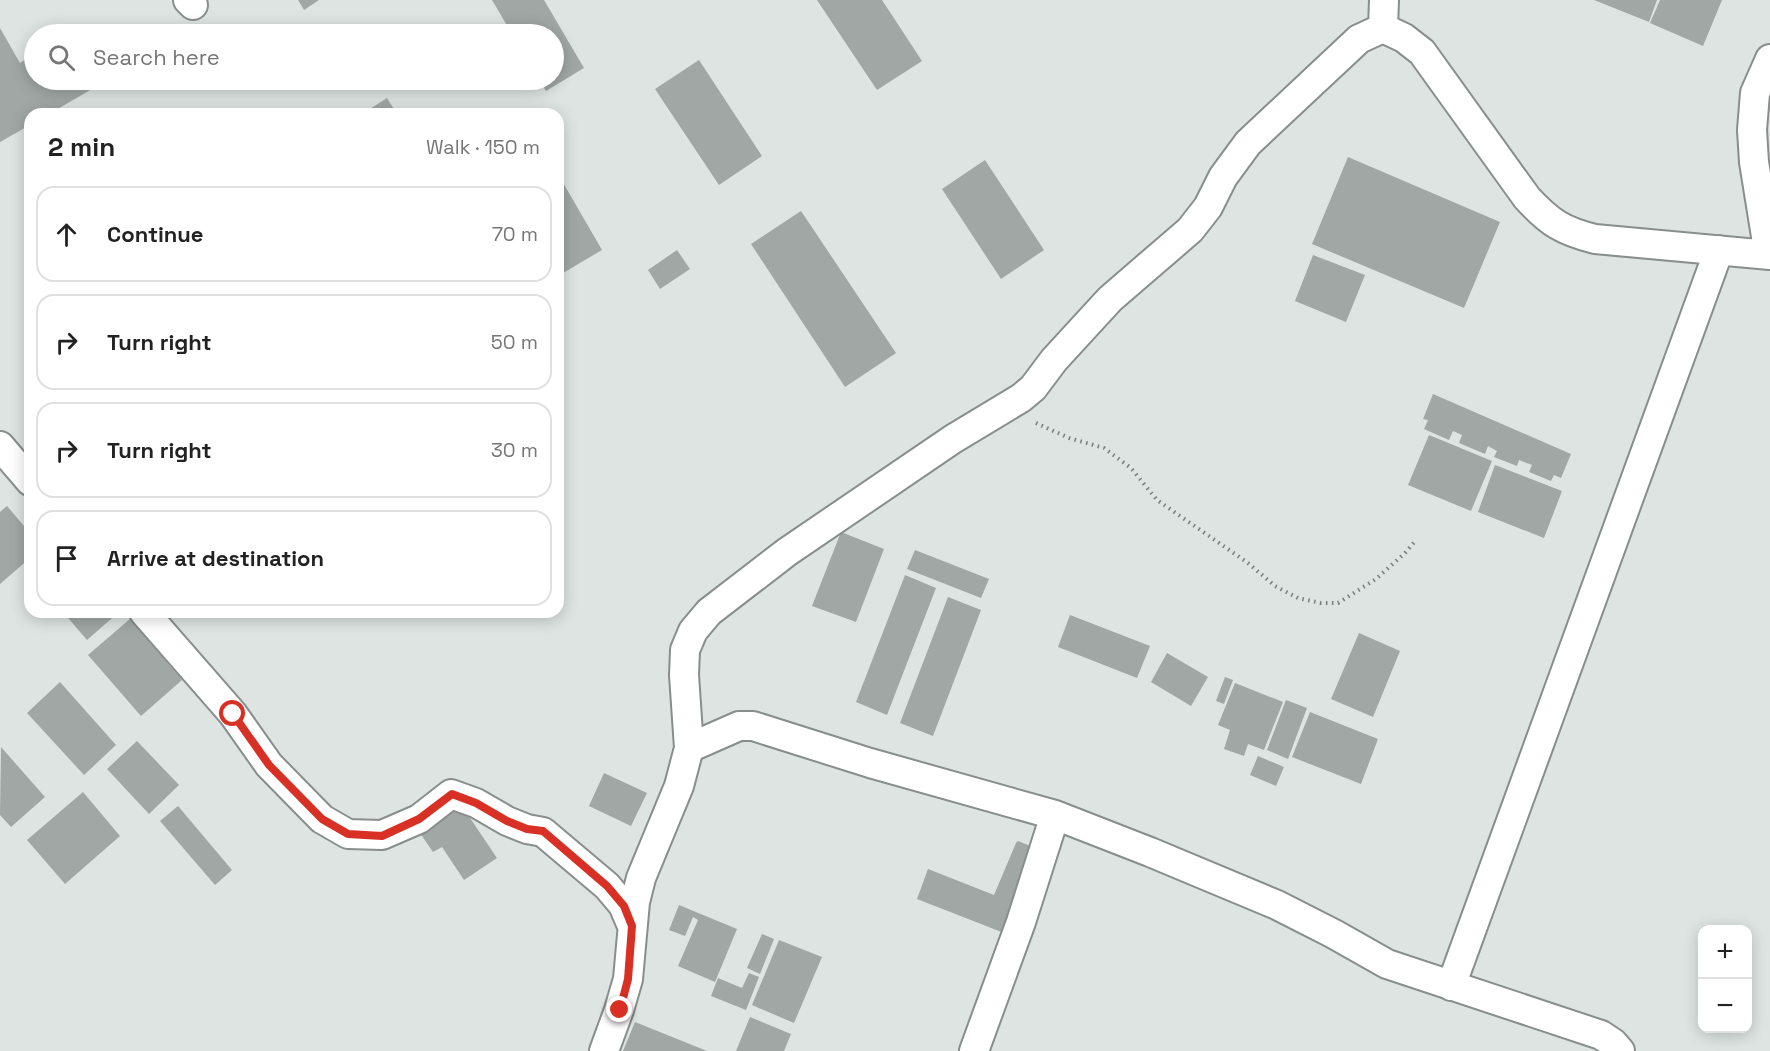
<!DOCTYPE html>
<meta charset="utf-8">
<style>
body{margin:0;font-family:"Space Grotesk",sans-serif;background:#f2f2f2;color:#222}
.controls{position:absolute;right:18px;bottom:18px;display:grid;overflow:hidden;border-radius:12px;box-shadow:0 3px 15px #0003}
.controls button{width:54px;height:54px;display:grid;place-items:center;padding:0;border:0;border-bottom:2px solid #e0e0e0;background:#fff;color:#222;font:30px sans-serif}
.stop{position:absolute;width:18px;height:18px;margin:-14px;border:4px solid #d93025;border-radius:50%;background:#fff}
.stop.end{background:#d93025;border-color:#fff;box-shadow:0 2px 6px #0008}
.list{margin:0;padding:0;list-style:none}
h2{display:flex;justify-content:space-between;align-items:center;height:78px;margin:0;padding:0 24px;font-size:26px}
h2 small{font-size:20px;font-weight:400;color:#767676}
.list li{display:grid;grid-template-columns:39px 1fr auto;gap:18px;align-items:center;box-sizing:border-box;height:96px;margin:0 12px 12px;padding:0 12px;border:2px solid #e0e0e0;border-radius:18px}
.list b{display:block;font-size:22px;white-space:nowrap}
.list em{font-size:20px;font-style:normal;color:#767676}
.icon{flex:none;width:33px;height:33px;fill:none;stroke:currentColor;stroke-width:2;stroke-linecap:round;stroke-linejoin:round}
.map{position:relative;flex:none;width:1770px;height:1051px;overflow:hidden}
.search{position:absolute;background:#fff;box-shadow:0 3px 15px #0003;left:24px;top:24px;width:540px;height:66px;display:flex;align-items:center;gap:15px;box-sizing:border-box;padding:0 21px;border-radius:33px;color:#767676;font-size:22px}
.panel{position:absolute;background:#fff;box-shadow:0 3px 15px #0003;left:24px;top:108px;width:540px;height:510px;border-radius:18px}
.map>svg:first-child{display:block}
.building{fill:#a0a7a4}
.lines{fill:none;stroke-linecap:round;stroke-linejoin:round}
.street-casing{stroke:#878e8b;stroke-width:32}
.path{stroke:#797e7d;stroke-width:4;stroke-dasharray:1.5 4.5;stroke-linecap:butt}
.street{stroke:#fff;stroke-width:28}
.route{stroke:#d93025;stroke-width:8}
</style>
<div class="map">
<svg width="1770" height="1051" viewBox="0 0 1770 1051">
<rect width="100%" height="100%" fill="#dde4e2"/>
<path class="building" d="M298,0H319L304,10Z
M492,0H544L584,68L546,91L539,80H554V34H512Z
M817,0H882L922,61L877,90Z
M1594,0H1657L1649,22Z
M1660,0H1722L1703,46L1650,23Z
M0,28L20,63L34,54V80H86L92,89L49,114H30V125L0,142Z
M699,60L762,156L719,185L655,89Z
M387,98L397,114H362Z
M1348,157L1500,222L1464,308L1312,244Z
M985,160L1044,250L1001,279L942,189Z
M558,174L602,250L558,276Z
M801,211L896,353L845,387L751,244Z
M677,250L690,269L660,289L648,270Z
M1313,255L1365,275L1346,322L1295,301Z
M1433,394L1571,454L1561,478L1554,475L1551,481L1529,472L1532,465L1519,460L1517,466L1494,457L1497,451L1488,446L1485,454L1459,443L1462,435L1453,431L1449,440L1424,429L1428,420L1423,419Z
M1429,435L1492,461L1471,511L1408,485Z
M1495,465L1562,491L1544,538L1478,512Z
M7,506L30,533V558L0,584V512Z
M841,532L884,549L856,622L812,606Z
M915,550L989,579L981,598L907,569Z
M905,575L936,588L887,715L856,702Z
M948,597L981,610L933,736L900,723Z
M63,612H119L87,640Z
M1070,615L1150,646L1137,678L1058,647Z
M130,619L182,680L141,716L88,655Z
M1359,633L1400,651L1373,717L1331,699Z
M1167,653L1208,677L1191,706L1151,682Z
M1225,677L1233,680L1224,704L1216,701Z
M60,682L116,745L84,775L27,713Z
M1235,683L1283,702L1264,750L1248,744L1244,756L1224,749L1230,730L1218,725Z
M1286,700L1307,708L1288,759L1267,750Z
M1310,712L1378,739L1361,784L1292,757Z
M137,741L179,785L149,814L107,769Z
M1,747L45,797L11,827L0,815Z
M1258,756L1284,767L1276,786L1250,775Z
M604,773L647,793L631,826L589,806Z
M83,792L120,836L65,884L27,840Z
M178,806L232,870L215,885L160,821Z
M462,806L497,858L464,880L442,847L433,852L420,833Z
M1018,841L1038,849L1004,933L917,899L928,869L994,895L1016,843Z
M679,905L737,929L715,982L678,966L698,920L693,917L685,936L669,930Z
M762,934L774,939L760,974L747,968Z
M779,940L822,957L794,1023L752,1005Z
M749,973L759,977L746,1010L711,996L718,978L742,988Z
M750,1017L791,1034L784,1051H736Z
M635,1022L707,1051H623Z"/>
<g class="lines">
<g class="street-casing">
<path id="street" d="M188,0L193,5
M1383,28L1384,0
M1769,255L1754,162L1752,130L1755,93L1770,59
M0,446L30,481
M144,612L233,714L269,765L322,819L348,834L382,835L419,819L451,794L476,803L507,821L527,829L543,832L607,886L623,905L632,926
M689,748L739,726H753L870,763L1055,815L1150,852L1277,905L1334,934L1387,964L1601,1035L1613,1043L1620,1051
M1451,986L1719,250
M604,1051L619,1010L628,979L635,902L641,878L679,786L689,748L684,675L685,650L693,631L709,612L787,552L953,439L1021,398L1033,388L1054,360L1110,299L1190,230L1208,207L1223,177L1248,143L1359,39L1383,28L1404,38L1422,52L1527,198C1550,223 1563,231 1595,239L1770,255
M974,1051L1021,922L1055,815"/>
</g>
<path class="path" d="M1036,423L1069,438L1104,448L1131,468L1157,500L1248,563L1275,586L1298,598L1321,603H1338L1376,579L1405,553L1416,540"/>
<use href="#street" class="street"/>
</g>
<g class="lines">
<path class="route" d="M233,714L269,765L322,819L348,834L382,836L419,819L452,794L476,803L507,821L527,829L543,831L607,886L624,906L632,926L628,979L620,1010"/>
</g>
</svg>
<div class="controls">
<button>+</button>
<button>−</button>
</div>
<div class="stop" style="left:233px;top:714px"></div>
<div class="stop end" style="left:620px;top:1010px"></div>
<div class="search"><svg class="icon" aria-label="search" viewBox="0 0 24 24"><circle cx="10" cy="10" r="6"/><path d="M15 15l6 6"/></svg>Search here</div>
<section class="panel">
<h2>2 min<small>Walk · 150 m</small></h2>
<ul class="list">
<li><svg class="icon" aria-label="ahead" viewBox="0 0 24 24"><path d="M12 20V5M6 11l6-6 6 6"/></svg><div><b>Continue</b></div><em>70 m</em></li>
<li><svg class="icon" aria-label="right" viewBox="0 0 24 24"><path d="M7 20v-9h11M14 6l5 5-5 5"/></svg><div><b>Turn right</b></div><em>50 m</em></li>
<li><svg class="icon" aria-label="right" viewBox="0 0 24 24"><path d="M7 20v-9h11M14 6l5 5-5 5"/></svg><div><b>Turn right</b></div><em>30 m</em></li>
<li><svg class="icon" aria-label="arrive" viewBox="0 0 24 24"><path d="M6 21V4h12l-3 4 3 4H6"/></svg><div><b>Arrive at destination</b></div></li>
</ul>
</section>
</div>
